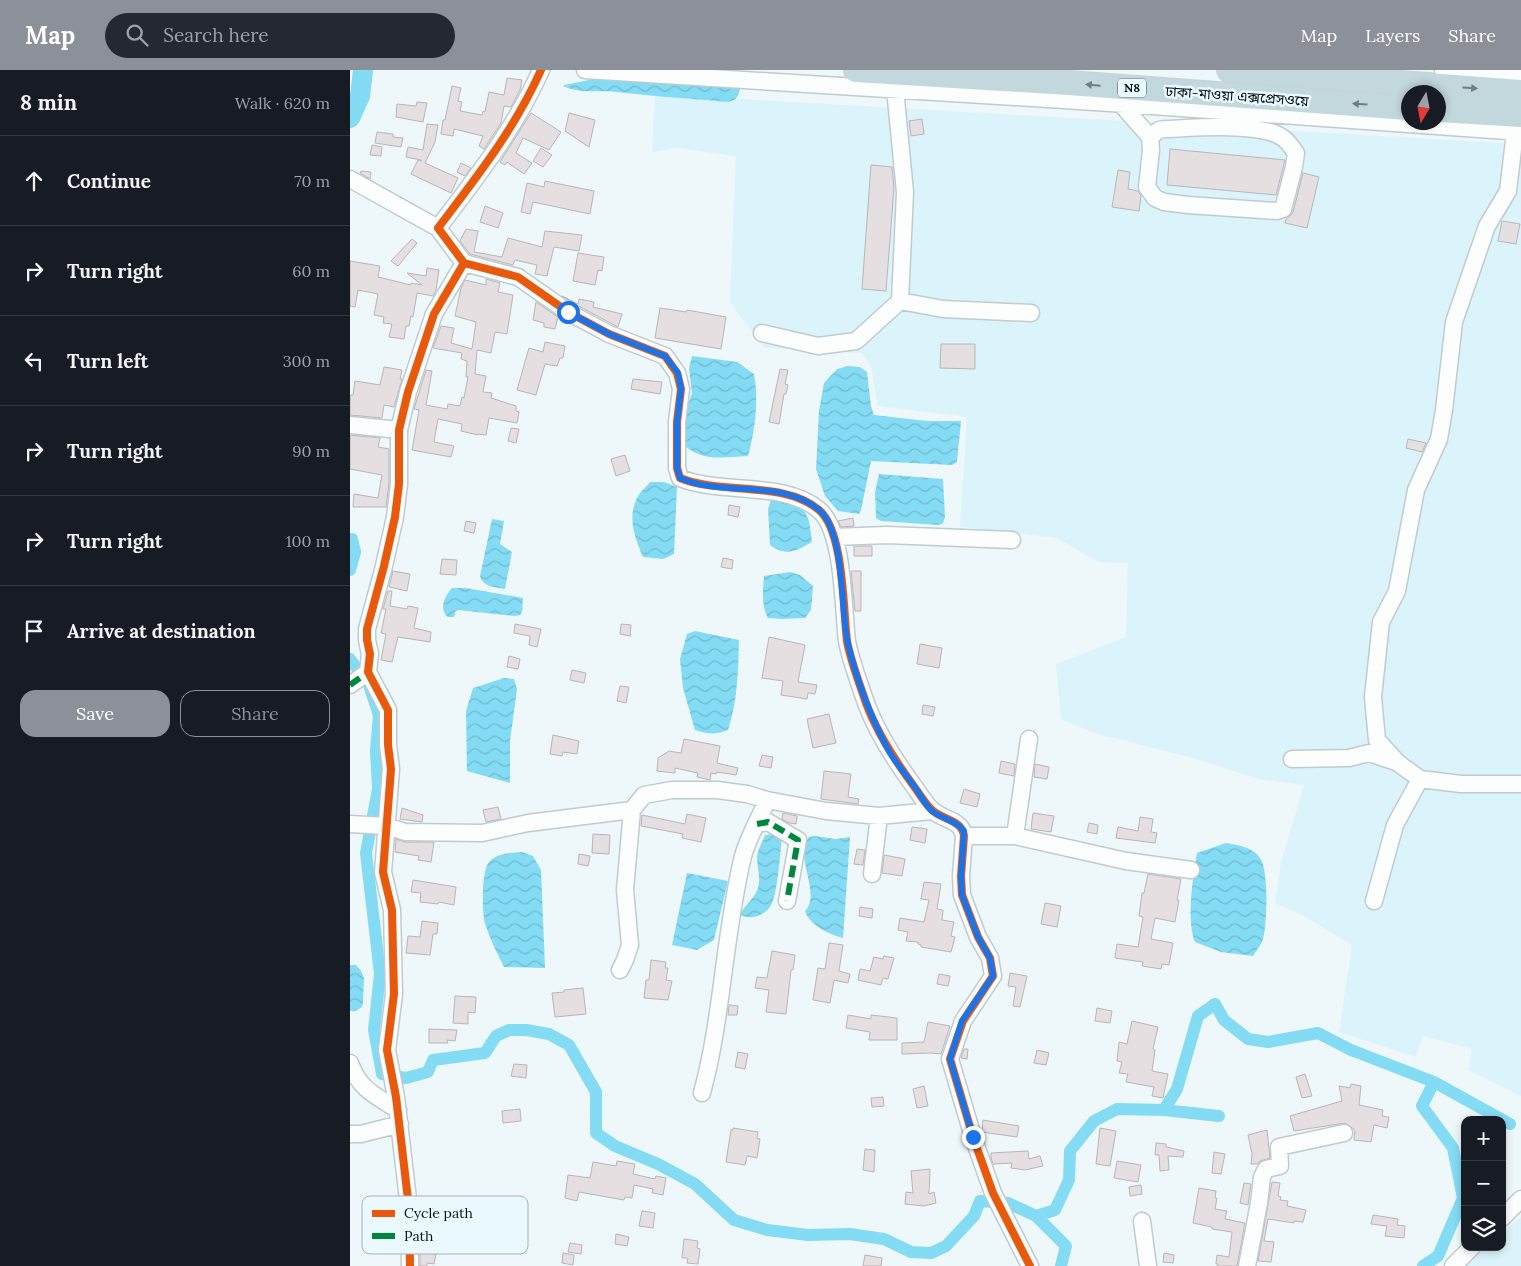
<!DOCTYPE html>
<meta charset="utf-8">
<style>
body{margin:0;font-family:Lora,"Noto Sans Bengali",serif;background:#242831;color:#f1f3f6}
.controls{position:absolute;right:15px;bottom:15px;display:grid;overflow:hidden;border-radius:10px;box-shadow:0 2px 8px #0003}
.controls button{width:45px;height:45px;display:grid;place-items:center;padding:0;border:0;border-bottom:1px solid #363941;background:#171b24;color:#f1f3f6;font:25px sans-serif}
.compass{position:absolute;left:1051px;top:15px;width:45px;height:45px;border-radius:50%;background:#171b24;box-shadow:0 2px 8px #0003;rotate:190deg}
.stop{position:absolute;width:15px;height:15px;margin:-11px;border:4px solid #1a73e8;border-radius:50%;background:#fff}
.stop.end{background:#1a73e8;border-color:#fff;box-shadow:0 1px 5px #0008}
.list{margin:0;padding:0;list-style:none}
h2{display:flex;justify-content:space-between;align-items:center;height:65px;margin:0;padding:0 20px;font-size:21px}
h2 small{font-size:16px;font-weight:400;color:#9ea1a6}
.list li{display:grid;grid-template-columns:32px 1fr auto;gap:15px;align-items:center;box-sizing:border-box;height:90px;padding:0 20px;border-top:1px solid #363941}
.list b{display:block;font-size:19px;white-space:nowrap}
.list em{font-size:16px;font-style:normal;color:#9ea1a6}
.actions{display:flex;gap:10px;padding:15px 20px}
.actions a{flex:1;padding:11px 0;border:1px solid #8c9099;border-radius:15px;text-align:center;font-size:18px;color:#8c9099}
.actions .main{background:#8c9099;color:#fff}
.icon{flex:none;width:28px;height:28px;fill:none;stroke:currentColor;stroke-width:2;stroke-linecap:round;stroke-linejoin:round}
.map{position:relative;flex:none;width:1171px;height:1196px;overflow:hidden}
header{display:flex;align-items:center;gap:30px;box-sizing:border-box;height:70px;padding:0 25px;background:#8c9099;color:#fff}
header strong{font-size:24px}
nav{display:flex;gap:28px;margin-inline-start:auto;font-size:18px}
.search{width:350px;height:45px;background:#242831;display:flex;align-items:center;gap:12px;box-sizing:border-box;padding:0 18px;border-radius:28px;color:#9ea1a6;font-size:19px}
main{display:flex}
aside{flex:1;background:#171b24}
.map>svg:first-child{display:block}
.built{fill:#dbf4fb}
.water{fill:url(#water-waves)}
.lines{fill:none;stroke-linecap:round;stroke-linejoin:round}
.canal{stroke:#84dbf4;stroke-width:12}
.river{stroke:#84dbf4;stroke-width:20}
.building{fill:#e6dfe2;stroke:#b8b5b7}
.minor-casing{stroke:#c0cbcf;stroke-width:19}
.highway-casing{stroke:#cbd1d3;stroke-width:26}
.minor{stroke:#fcfefe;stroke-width:16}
.highway{stroke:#c2d8dc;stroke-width:24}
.quiet{stroke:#00873e;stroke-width:6;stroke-dasharray:12 6;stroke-linecap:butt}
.cycleway-casing{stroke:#eaf9fe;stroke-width:11}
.cycleway{stroke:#e8590c;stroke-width:8}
.oneway{fill:#6c7e82}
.route{stroke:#1a73e8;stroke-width:6}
.labels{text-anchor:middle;stroke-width:5;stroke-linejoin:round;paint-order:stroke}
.shield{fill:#eaf9fe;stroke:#49565a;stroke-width:1}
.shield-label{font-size:12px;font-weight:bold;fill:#041014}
.street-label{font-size:14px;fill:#041014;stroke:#eaf9fe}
.key{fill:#eaf9fe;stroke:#a5b3b8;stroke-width:1}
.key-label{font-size:14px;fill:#041014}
</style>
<header>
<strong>Map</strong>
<div class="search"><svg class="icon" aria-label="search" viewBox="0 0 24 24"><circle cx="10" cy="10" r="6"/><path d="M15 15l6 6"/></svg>Search here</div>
<nav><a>Map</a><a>Layers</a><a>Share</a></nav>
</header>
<main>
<aside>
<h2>8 min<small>Walk · 620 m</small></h2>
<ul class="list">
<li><svg class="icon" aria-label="ahead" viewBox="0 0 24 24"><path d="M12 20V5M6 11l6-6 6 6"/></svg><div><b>Continue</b></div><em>70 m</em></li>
<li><svg class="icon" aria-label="right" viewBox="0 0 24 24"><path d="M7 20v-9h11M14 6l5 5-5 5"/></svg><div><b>Turn right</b></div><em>60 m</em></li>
<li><svg class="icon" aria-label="left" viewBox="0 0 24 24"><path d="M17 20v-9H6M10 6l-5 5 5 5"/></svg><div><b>Turn left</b></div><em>300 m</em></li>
<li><svg class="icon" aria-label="right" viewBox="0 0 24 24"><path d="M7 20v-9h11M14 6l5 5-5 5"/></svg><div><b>Turn right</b></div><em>90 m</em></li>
<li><svg class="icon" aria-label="right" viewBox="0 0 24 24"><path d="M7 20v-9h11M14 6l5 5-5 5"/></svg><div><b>Turn right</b></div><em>100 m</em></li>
<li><svg class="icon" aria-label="arrive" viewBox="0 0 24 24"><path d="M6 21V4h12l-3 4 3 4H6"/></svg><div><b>Arrive at destination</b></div></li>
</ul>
<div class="actions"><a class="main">Save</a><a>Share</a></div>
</aside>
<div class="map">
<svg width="1171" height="1196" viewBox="0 0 1171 1196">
<defs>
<pattern id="water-waves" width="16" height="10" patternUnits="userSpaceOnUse" patternTransform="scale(1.25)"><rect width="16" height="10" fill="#84dbf4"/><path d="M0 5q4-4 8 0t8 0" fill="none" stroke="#70bbd0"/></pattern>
</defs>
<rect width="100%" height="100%" fill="#eef7fa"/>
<path class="built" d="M305,24L1171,74V1026L1118,1000L1122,979L1073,966L1066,987L989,962L1002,875L952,845L925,833L931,792L954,715L909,709L843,688L745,663L711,649L706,594L776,567L778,493L748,492L707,468L610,457L617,347L528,336L521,296L511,283L415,278L380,233L386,86L327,78L302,82Z
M1171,1147V1196H1114L1136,1177H1152V1163Z"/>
<path class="water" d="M244,9L295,10L388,16L390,19C389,24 387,29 382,31C374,33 362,30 355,30C325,28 296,25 266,22C249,20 229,24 213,16L214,15Z
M342,286L387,292L404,304C409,330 405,361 398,386C371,387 352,393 330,372L332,354L342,323L339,299Z
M498,296L510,297L517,302L521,336L524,345L577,351H611L607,392L602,395L521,391L511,440L509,444L488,441L475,426L466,399L469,341L474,313L487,299Z
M529,404L593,409L595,447L593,453L589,455L531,451L526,448L525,422Z
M300,412H314L327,417L324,484L313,489L293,487C285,468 277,448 287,428C290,422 296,417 300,412Z
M431,428C459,437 459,446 462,472C446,481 436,487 420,475L418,439L421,430Z
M142,449L154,451L150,474L162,482L155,519C145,517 133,517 130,506Z
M440,502L450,505L463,516L461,540L455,548L432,549L418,548C411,535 413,519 414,506Z
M102,518H116L173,528L172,542L170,545L165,546L108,540L105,542L104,547H98C88,539 95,526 102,518Z
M345,561L389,570C388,600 388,630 378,660C366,665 358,664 345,660L333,618L330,589L337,564Z
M154,608L164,609L167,619L160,671V713L117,701L116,641L123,618Z
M425,764L432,767C430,782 428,826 420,837C417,842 413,843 408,846C401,848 395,848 390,844C395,835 405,828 408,818C411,807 407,798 407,787C408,779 412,773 415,765Z
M465,766L486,769L500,767L493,868C479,864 460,856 455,841C469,827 452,798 454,778C455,774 457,770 459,767Z
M876,773C888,775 903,777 910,788C919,800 917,855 913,869C911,875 906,881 903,886L871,882L845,872C836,850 843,807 847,783Z
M172,782L183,786L191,800L195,898L154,897C147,883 140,869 135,854C132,842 131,802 139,792C147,783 161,783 172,782Z
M337,803L378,811L364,870L347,880L322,875Z
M0,895H6L11,901L14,908L13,932L12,937L6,941H0Z"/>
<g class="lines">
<path class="canal" d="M0,469H2L5,482L0,500
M0,589L19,615L29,645L26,681L28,719L16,783L30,904L24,960L32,1004L56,1008L78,1002L83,990L135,983L146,966L159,960H176L199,964L219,975L246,1022V1063L265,1076L308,1094L345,1114L384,1150L417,1160L458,1165L500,1164L534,1169L561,1182L581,1183L596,1176L624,1146L630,1131L658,1133L686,1146L716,1176L711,1196
M814,1040L827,1019L848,946L865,934L874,950L898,969L918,972L968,963L1001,980L1084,1012L1160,1054
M686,1146L705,1140L719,1110L720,1081L744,1051L767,1039L814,1040L869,1046
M1073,1196L1088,1186L1113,1128L1103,1078L1072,1036L1084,1012"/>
<path class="river" d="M0,48L10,26L13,0"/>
</g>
<path class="building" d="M157,8L172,10L170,20L161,37L154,36L151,53L134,79L129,76L133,66L104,59L103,66L91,64L93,50H95L102,16L111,18L108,31L112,32L110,41L132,45L133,41L135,42L139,22L154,25Z
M67,32L77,33L73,52L46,47L47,34L66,36Z
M181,43L211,62L199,80L173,68L166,83L182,93L174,104L157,92L155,95L150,92Z
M219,43L245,50L239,77L215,61Z
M572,49L574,64L561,66L559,51Z
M77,54L88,55L85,72L75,93L108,108L101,123L61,104L68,90L71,91V90L56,87L58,77L73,80Z
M27,62L43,64V67L53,68L51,77L25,73Z
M22,75L32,77L31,86L20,85Z
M191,78L202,85L193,97L183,91Z
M820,79L935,90L926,125L817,115Z
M111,93L121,98L115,106L107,102Z
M521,95L542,97L544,117L536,221L512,219Z
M768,100L780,102L778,119L788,121L791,126L789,141L762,137Z
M11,101L21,102L20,109L10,103Z
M953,103L969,107L957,158L935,153L936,149L940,146L943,142Z
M195,111L244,121L240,144L183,132L180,144L171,142L177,113L194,117Z
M135,136L153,143L148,158L130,152Z
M1152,151L1170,154L1166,174L1148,171Z
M116,159L128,161L124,182L152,187L158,168L192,177L195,161L232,165L229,181L204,177L197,206L185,204L187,195L165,190L163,195L120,184L110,171Z
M62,169L67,173L48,196L41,191Z
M228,183L254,187L252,201L248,200L245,215L223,211Z
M0,191L30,196L28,207L61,215V213L72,215L57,203L76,206L77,198L89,200L86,220L83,226L67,223L63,247L61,246L59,256H56L54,269L39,267L42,254L33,253L34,247L24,245L28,224L8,220L5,237L0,236Z
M136,209L150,213L148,222L163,225L157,264L145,262L141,283L127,280L125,304L136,306L133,322L142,323L141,328L166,336V341L169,342L167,353L139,348L136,365L128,364V365L111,361L112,354L88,349L84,372L104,376L101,387L62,380L69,340L64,339L76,300L82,301L76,335L97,339L98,334L110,336L112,327L114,328L118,307H116L117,291L111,289L112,283L83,278L91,256L104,258L101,273L122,279L126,252L105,246L111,218L115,210L136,215Z
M212,226L228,234L229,229L244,232L243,237L272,244L268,257L223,233Z
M186,232L208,247L205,259L194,257V253L183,250Z
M310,238L336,242L337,240L376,247L371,279L305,268Z
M195,272L215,276L213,288H210L207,296L195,294L186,325L167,320L179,278L193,282Z
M591,274H625V299L590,298Z
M34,297L52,300L50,309H52L44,337L34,335L32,348L0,345V325H3L5,311L30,315Z
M430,299L438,300L435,314L438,315L436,324H434L429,354L419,352Z
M283,309L312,312L310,324L281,319Z
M161,358L169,359L166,373L158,371Z
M0,365L30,368L28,377L39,379V413L36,437H3L4,424L28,428L32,405L0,399Z
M1058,369L1076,373L1072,382L1056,378Z
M275,385L280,401L266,406L261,389Z
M379,435L390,437L388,447L378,445Z
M503,448L504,456L491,457L488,451Z
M116,451L126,453L124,463L114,461Z
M504,476H522V486H504Z
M373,488L383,490L382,499L371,497Z
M92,489L107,490L106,505L90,504Z
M43,501L60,504L57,521L39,517Z
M501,501H511V541H505Z
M38,521H42L40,536L57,539L58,536L68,538L64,558L81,562L80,572L48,567L42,592L31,590L36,564L31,563L36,539H33Z
M165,554L191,559L187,577L179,575L180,566L164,563Z
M271,554L281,555L280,566L270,564Z
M419,567L455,575L448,612L467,615L465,624L458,623L457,629L431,625L433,611L412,608Z
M570,574L592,578L589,598L567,594Z
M159,586L170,589L168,599L157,597Z
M222,600L236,603L234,613L220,610Z
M270,616L279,617L276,633L267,631Z
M573,635L585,637L583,646L572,644Z
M479,644L486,673L463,678L457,649Z
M203,665L229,671L227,684L213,682L212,686L200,684Z
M334,669L370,676L367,693L388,698L386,705L367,702L366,704L361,703L360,710L347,707L348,703L325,698V703L307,701L308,688L319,681L331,683Z
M412,685L423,687L421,698L409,696Z
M651,691L665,694L664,706L649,703Z
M685,694L699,697L697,709L684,707Z
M474,701L501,704L498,727L509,729L508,734L471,729Z
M614,719L630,724L627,737L610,733Z
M148,737L151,749L136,752L133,740Z
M52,738L73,745L72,752L50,749Z
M433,743L447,746L446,754L439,753L432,749Z
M683,743L704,746L701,762L681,759Z
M337,744L356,748L351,772L332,768L333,764L291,756L292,745L335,754Z
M790,747L803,749L801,762L807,763L805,773L766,768L768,757L788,761Z
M739,753L748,755L747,764L737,762Z
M562,757L577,759L575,773L560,770Z
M243,764L260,765L259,784L242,783Z
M46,769L55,772H84L81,792L68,790L69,786L45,782Z
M507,779L515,780L513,795L504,794Z
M229,784L240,786L238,796L228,794Z
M534,785L555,789L552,806L532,803Z
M798,804L831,809L827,830H829L825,852L805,848L801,869L823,873L819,895L812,894L811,899L792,896L793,892L765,888L767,874L788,877L793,847L789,846L792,823H794Z
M63,810L106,817L104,835L89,832L88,834L70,832L71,823L61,822Z
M574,812L591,814L587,839L593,840L592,850L604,852L601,866L605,867L601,882L571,877V875L568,874V872L556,871L558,862L548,860L550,848L574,852L579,830L571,829Z
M695,833L711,836L707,857L691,854Z
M510,837L523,839L522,848L509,846Z
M72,851L88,853L87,864H83L80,885L56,883L58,866L70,867Z
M479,873L493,875L489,901L500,904L498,913L484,910L480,933L463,930L468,898L475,899Z
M422,881L445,885L443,900H441L436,944L416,942L419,920L405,918L407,907L417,908Z
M534,886L544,888L538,909L533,908L531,915L508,910L510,899L520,901L524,887L533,889Z
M301,890L316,892L315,898H318L316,910L322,911L318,930L294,928L296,910H299Z
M660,903L677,906L670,937L663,936L666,917L658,916Z
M589,904L600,906L598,916L587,914Z
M233,918L236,944L205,947L202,923L214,922V920Z
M105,926L126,927L125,943L118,942V954L103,953Z
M379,935L388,936L387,945H378Z
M747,938L762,941L760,953L745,951Z
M498,945L521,949V945L547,948V970H519L520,962L496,958Z
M782,951L808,957L803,979L805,980L802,1001L818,1004L813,1028L802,1026L804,1017L776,1012L778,1004L769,1003L772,992L767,991L769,972L777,974Z
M578,952L600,956L591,984L581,983L552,984V973L574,972Z
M79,959L107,960L105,971L97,970L98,973H79Z
M614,979H618L617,989L611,988Z
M687,980L699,983L696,995L684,993Z
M388,982L398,984L395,999L385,997Z
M164,994L177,995L176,1008L161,1006Z
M955,1004L962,1026L952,1028L946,1007Z
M1001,1014L1011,1016L1009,1035L1033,1040L1032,1046L1039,1047L1037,1058L1024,1055L1021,1072L1004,1070L1005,1060L995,1053L944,1061L940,1046L992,1031L989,1016L1000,1018Z
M574,1016L578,1036L567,1038L563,1019Z
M533,1027L534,1036L522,1037L521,1028Z
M170,1039L171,1051L153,1053L152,1041Z
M633,1050L669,1056L667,1067L632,1062Z
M383,1058L408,1062L407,1068L410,1069L407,1088L397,1086L395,1095L376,1092L381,1060H383Z
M750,1058L766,1061L760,1096L746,1094Z
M917,1060L920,1088L910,1091L907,1094H901L902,1084L898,1065Z
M806,1073L816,1074V1077L834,1081L833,1087L818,1086L819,1100L810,1101L809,1085H805Z
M515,1079L525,1080L524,1102L513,1100Z
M678,1081L679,1089L690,1086L693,1096L675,1100L661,1098L662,1093L643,1094L641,1088V1083Z
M864,1082L875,1084L871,1104L862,1103Z
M267,1091L285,1094L283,1104L305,1109L306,1106L316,1108L313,1125L302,1123L303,1119L284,1115L282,1128L275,1127L274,1130L229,1122L227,1131L215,1128L218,1105L240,1108L243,1092L266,1096Z
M767,1091L791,1095L788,1112L764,1108Z
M580,1099L579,1124L584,1122L586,1133L574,1136L555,1134L556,1122L563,1123L561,1101Z
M922,1112L930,1113L928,1126L931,1127L930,1130L938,1131L937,1136L956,1140L953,1152L944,1151V1153L918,1149L914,1171L924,1172L921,1192L908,1191Z
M894,1113L901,1114L898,1135L890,1133Z
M791,1115L792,1124L780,1126L779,1117Z
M849,1118L866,1121L865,1128H867L865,1139L877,1141L875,1149L895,1153L887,1196H868V1194H866L867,1185L879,1187L882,1162L862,1159V1157L843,1153Z
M292,1141L305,1143L303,1158L289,1156Z
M1023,1145L1048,1149L1047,1155L1055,1156L1054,1168L1035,1166L1037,1156L1021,1154Z
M266,1164L279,1167L277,1176L265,1174Z
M334,1169L348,1171L347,1178L350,1179L348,1194L337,1193L338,1188H332Z
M220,1173L232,1175L231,1184L218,1182Z
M70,1182L86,1184L84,1194L77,1193V1196H70Z
M213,1183L224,1185L223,1195L212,1193Z
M814,1183L824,1185L823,1193L813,1192Z
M515,1185L532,1188L531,1196H513Z"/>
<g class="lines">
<g class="minor-casing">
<path id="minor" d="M191,0C166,57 126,108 88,158L114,193L168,207L218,242L259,264L315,286L327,303L331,319L327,352V398L330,408C370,425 434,410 469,440C494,461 493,539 497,571C500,589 510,615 516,633C527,663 544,689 563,715C569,723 574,732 581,739C591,750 612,749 614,766L611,806L612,825L628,867L640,888L643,906L613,951L600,989L623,1067L643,1123L680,1196
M235,0L760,33L1171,62
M1093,0L1171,4
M771,34L800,67L801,80L797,117L805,128L814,132L838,135L927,141L933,139L944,97L946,83C942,78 938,71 933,68C912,52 843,58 815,59L809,60L800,67
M1160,53L1165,62L1158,121L1137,156L1104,252L1094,340L1089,369L1066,420L1047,521L1031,552L1023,627L1027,670L1048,693L1070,709L1111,714H1171
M0,109L88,158
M550,231L593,239L681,243
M412,263L468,276L506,271L550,231L555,122L545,19
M0,355L49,360
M484,467L537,465L662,470
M0,615L18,602
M942,689L999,688L1019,683L1046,692
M0,754L37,756L55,762L132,763L178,753L282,740
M407,754L418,752L448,770L437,831
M614,766H665L776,791L841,800
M665,766L679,669
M522,804L529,746
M1024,831L1045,755L1070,709
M270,900L275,890L280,875L275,820L282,740L294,725L322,720H367L397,724L417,730L476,741L529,746L582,741
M0,993C9,1019 26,1026 48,1040
M352,1023C373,945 374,864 393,786C398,768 410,747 417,730
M0,1064H11L50,1054
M1152,1148L1171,1129
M792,1151L798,1196
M60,1196L59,1138L46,1027L37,980L44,924L42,840L33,802L41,699L38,675V640L18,602L20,584L17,570V559L34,496L45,447L49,414V360L58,322L84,244L114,193
M897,1196L909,1133L912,1107L916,1099L930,1096L929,1077L994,1063
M1103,1196L1122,1177"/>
</g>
<g class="highway-casing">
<path id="highway" d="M506,0L719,13L1058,38
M879,0L1171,22
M1088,40L1171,45"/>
</g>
<use href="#minor" class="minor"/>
<use href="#highway" class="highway"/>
<path class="quiet" d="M0,615L18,602
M407,754L418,752L448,770L437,831"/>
<g class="cycleway-casing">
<path id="cycleway" d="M191,0C166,57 126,108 88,158L114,193L168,207L218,242L259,264L315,286L327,303L331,319L327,352V398L330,408C370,425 434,410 469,440C494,461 493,539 497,571C500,589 510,615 516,633C527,663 544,689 563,715C569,723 574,732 581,739C591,750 612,749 614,766L611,806L612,825L628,867L640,888L643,906L613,951L600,989L623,1067L643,1123L680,1196
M60,1196L59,1138L46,1027L37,980L44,924L42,840L33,802L41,699L38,675V640L18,602L20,584L17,570V559L34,496L45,447L49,414V360L58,322L84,244L114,193"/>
</g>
<use href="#cycleway" class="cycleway"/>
</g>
<defs><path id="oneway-solid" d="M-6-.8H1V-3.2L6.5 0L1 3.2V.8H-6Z" transform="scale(1.25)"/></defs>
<g class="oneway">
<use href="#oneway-solid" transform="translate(743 15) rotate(-175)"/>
<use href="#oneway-solid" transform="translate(1120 18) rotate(4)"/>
<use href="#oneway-solid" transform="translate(1010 34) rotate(-176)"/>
</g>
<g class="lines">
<path class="route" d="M218,242L259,264L315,286L328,303L331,319L327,352V398L330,408C373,427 430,409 468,439C496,461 490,541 498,574C506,609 522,651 540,683C547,694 556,705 564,716C570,724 575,735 582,741C592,749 606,750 614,761L611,806L612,825L628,867L640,888L643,906L612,951L600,989L623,1067"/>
</g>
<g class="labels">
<rect class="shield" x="768" y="8.5" width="28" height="19" rx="4"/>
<g class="shield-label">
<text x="782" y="22">N8</text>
</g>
<g class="street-label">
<text transform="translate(887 26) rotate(4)" y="5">ঢাকা-মাওয়া এক্সপ্রেসওয়ে</text>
</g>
</g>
<rect x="12" y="1126" width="166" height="58" rx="8" class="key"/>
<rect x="22" y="1140" width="23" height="7" fill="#e8590c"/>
<rect x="22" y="1163" width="23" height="6" fill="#00873e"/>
<g class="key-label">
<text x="54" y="1148">Cycle path</text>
<text x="54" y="1171">Path</text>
</g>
</svg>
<div class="controls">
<button>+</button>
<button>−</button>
<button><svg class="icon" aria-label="layers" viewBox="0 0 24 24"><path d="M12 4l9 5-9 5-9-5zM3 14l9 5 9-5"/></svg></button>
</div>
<svg class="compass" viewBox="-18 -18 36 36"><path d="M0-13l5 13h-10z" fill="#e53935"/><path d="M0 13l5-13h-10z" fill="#9ea1a6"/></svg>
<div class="stop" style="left:218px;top:242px"></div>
<div class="stop end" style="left:623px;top:1067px"></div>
</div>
</main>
